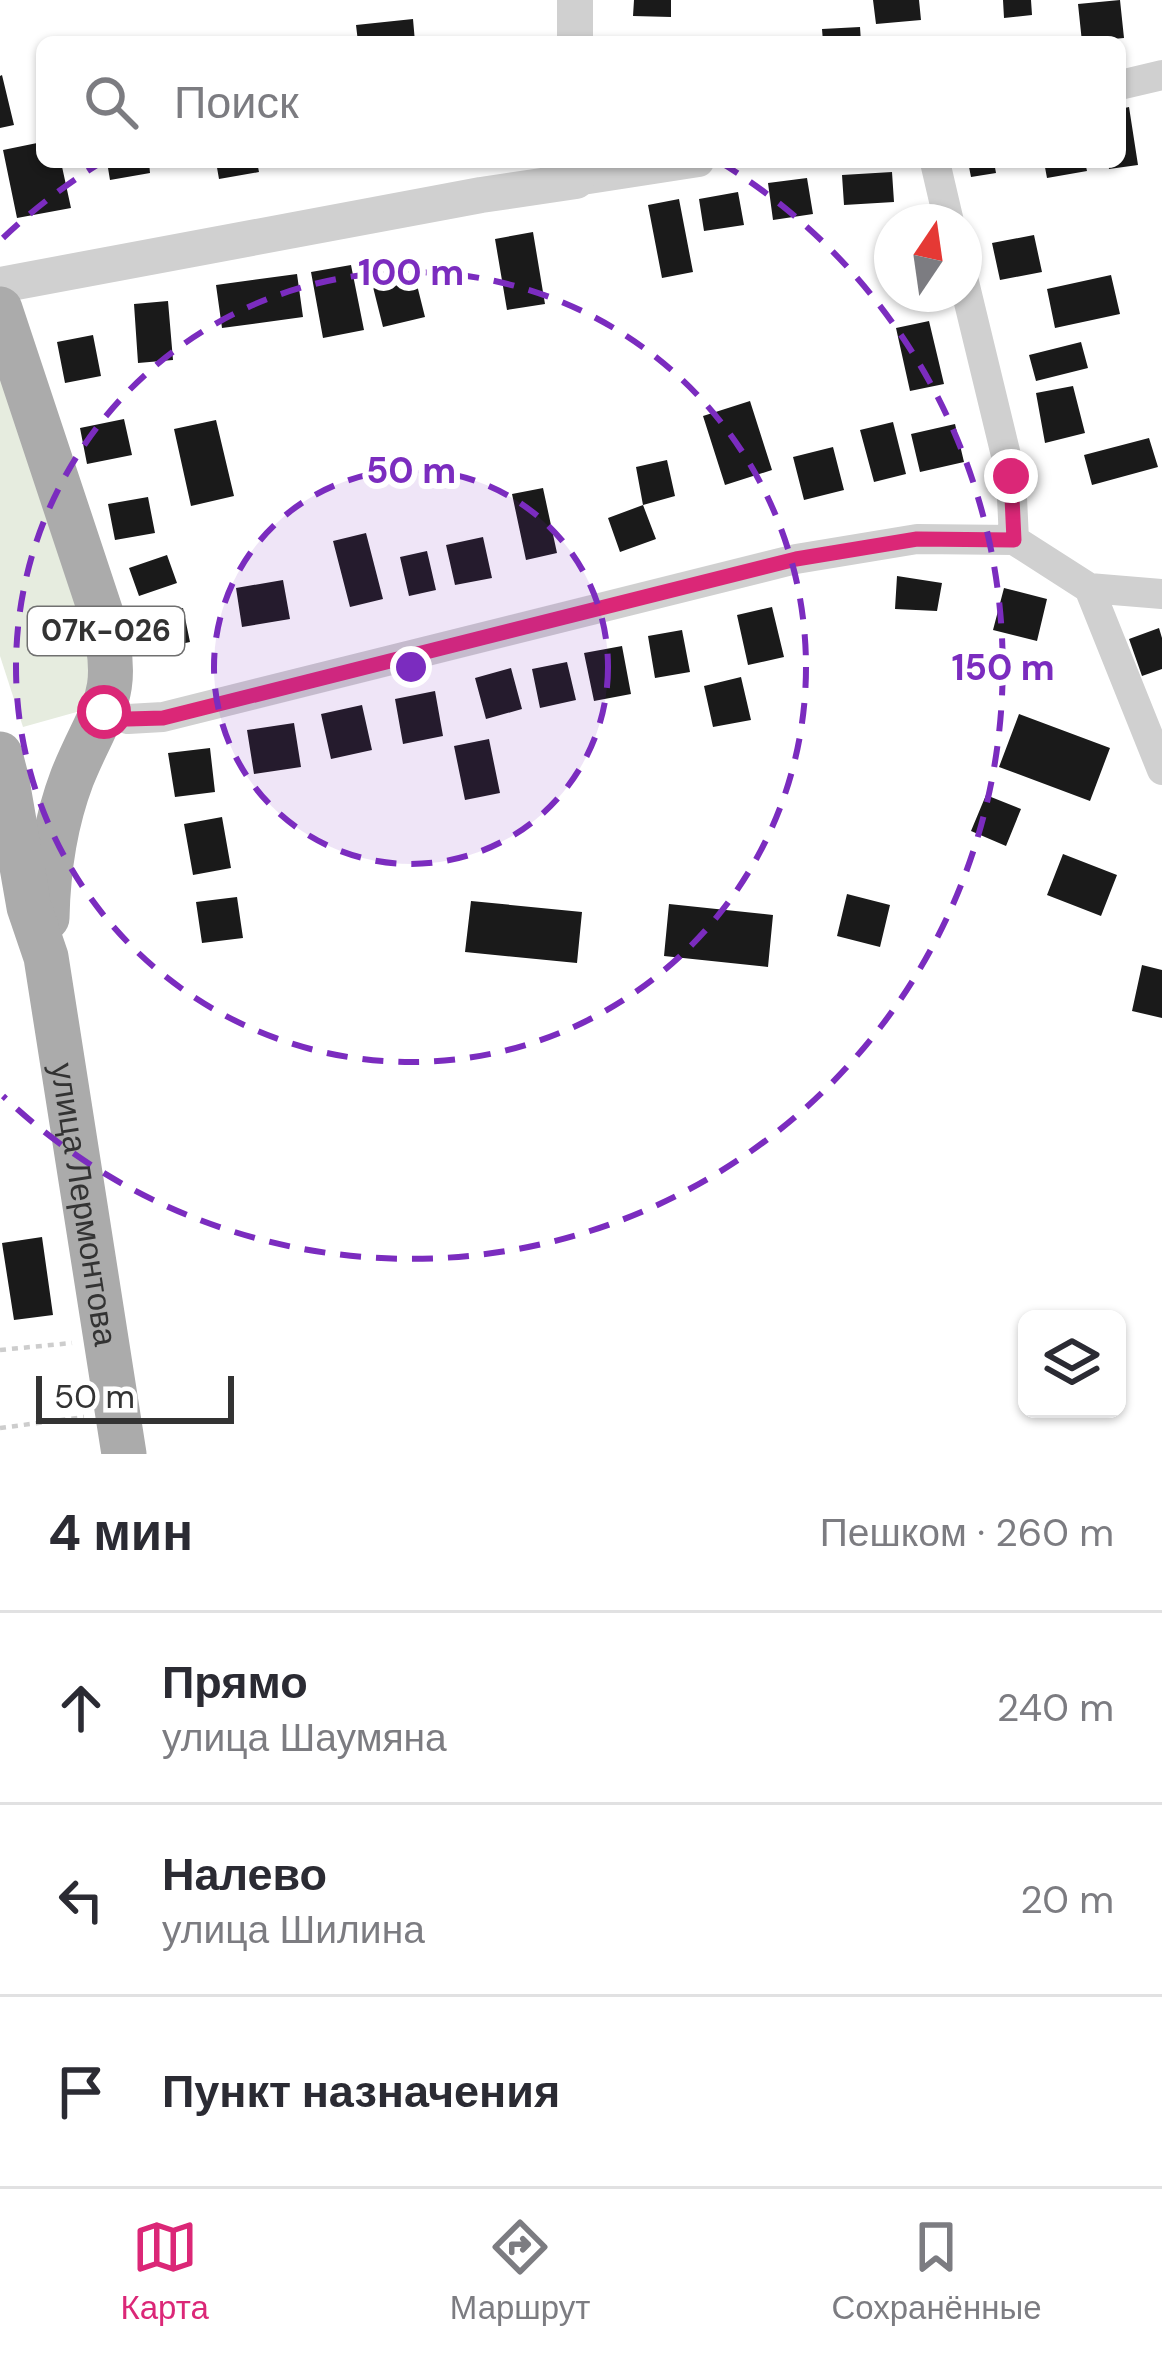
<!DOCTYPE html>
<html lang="ru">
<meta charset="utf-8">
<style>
body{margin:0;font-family:"DM Sans",sans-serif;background:#f2f2f3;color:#2b2b33}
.controls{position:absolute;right:36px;bottom:36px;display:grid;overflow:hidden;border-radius:18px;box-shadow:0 3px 9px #0004}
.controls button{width:108px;height:108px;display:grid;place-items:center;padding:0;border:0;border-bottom:3px solid #e1e1e2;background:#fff;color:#2b2b33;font:60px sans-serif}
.compass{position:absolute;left:874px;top:204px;width:108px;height:108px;border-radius:50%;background:#fff;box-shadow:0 3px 9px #0004;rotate:13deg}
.scale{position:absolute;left:36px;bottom:30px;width:198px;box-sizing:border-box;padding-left:12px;border:6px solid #333;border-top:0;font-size:33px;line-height:42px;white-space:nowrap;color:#333;-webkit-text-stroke:9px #fff;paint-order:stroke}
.stop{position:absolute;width:36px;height:36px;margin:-27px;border:9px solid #db2777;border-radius:50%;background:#fff}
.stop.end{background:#db2777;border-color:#fff;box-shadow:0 3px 12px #0008}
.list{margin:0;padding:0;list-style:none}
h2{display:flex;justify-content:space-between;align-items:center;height:156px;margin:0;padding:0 48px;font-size:51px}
h2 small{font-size:39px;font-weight:400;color:#7c7c81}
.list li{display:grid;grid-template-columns:78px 1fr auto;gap:36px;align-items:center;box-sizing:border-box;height:192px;padding:0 48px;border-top:3px solid #e1e1e2}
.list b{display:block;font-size:45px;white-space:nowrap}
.list p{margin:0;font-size:39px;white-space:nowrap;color:#7c7c81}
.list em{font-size:39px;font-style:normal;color:#7c7c81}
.icon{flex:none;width:66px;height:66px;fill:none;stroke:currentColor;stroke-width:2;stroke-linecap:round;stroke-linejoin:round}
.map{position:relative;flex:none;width:1162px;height:1454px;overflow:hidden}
.search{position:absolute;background:#fff;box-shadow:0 3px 9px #0004;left:36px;right:36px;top:36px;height:132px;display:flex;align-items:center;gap:30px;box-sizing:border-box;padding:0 42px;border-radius:18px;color:#7c7c81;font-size:45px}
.sheet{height:732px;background:#fff}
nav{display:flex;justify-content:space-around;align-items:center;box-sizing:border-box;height:168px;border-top:3px solid #e1e1e2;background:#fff;font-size:33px;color:#7c7c81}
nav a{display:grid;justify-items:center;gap:6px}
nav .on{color:#db2777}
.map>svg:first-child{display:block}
.green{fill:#e6ecdf}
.building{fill:#1a1a1a}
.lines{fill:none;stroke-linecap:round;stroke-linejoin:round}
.path{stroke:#cdcdcd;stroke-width:4.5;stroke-dasharray:6 6;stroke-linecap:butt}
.minor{stroke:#d0d0d0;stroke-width:30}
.tertiary{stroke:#d0d0d0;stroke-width:36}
.primary{stroke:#ababab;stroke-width:45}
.route{stroke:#db2777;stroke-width:15}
.ring{fill:none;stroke:#7b2cbf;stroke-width:6;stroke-dasharray:21 15}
.labels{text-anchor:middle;stroke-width:12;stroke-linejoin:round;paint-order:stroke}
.shield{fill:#fff;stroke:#707070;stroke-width:3}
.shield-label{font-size:30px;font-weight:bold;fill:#333}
.street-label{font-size:33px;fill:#333;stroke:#fff}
.centre{fill:#7b2cbf;stroke:#fff;stroke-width:6}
.ring-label{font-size:36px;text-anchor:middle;font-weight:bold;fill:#7b2cbf;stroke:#fff;stroke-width:12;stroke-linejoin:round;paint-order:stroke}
</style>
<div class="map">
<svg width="1162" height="1454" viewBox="0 0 1162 1454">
<rect width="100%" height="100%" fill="#fff"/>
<path class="green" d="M0,360L99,657L91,708L23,727L0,656Z"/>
<path class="building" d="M634,0H671V17L633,16Z
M873,0H919L921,20L876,24Z
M1003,0H1031L1032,15L1004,18Z
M1120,0L1124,38L1082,42L1078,4Z
M413,19L415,42H358L356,25Z
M860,27L861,42H823L822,29Z
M2,75L14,125L0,128V76Z
M1129,107L1138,165L1109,169L1108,162H1120V109Z
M42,142V162H61L71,208L17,218L3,150Z
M107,162H149L150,173L110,180Z
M216,162H257L259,172L219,179Z
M968,162H994L996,173L971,177Z
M1044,162H1085L1087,171L1047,178Z
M892,172L894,202L844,205L842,175Z
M807,178L813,214L773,220L768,183Z
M738,192L744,225L704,231L699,199Z
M679,199L693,272L662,278L648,205Z
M533,232L545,304L507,310L495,239Z
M1034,235L1042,272L1000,280L992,243Z
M411,261L425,317L383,327L369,271Z
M351,265L364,330L323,338L311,272Z
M297,274L303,317L222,328L216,285Z
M1111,275L1120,314L1055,328L1047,289Z
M168,301L173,360L138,363L134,304Z
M929,321L944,384L910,391L896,328Z
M93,335L101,376L65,383L57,342Z
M1081,342L1088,368L1036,381L1029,355Z
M1073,386L1085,433L1045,443L1036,393Z
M750,401L772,470L725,485L703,416Z
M124,419L132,455L87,464L80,428Z
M216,420L234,496L191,506L174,429Z
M893,422L906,474L874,482L860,430Z
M955,424L964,462L920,472L911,434Z
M1149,438L1158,467L1092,485L1084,455Z
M833,447L844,490L804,500L793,457Z
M667,460L675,496L643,505L656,539L620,552L608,518L643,505L636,467Z
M543,488L557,553L526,560L512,494Z
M148,497L155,533L115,540L108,504Z
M366,533L383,599L350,607L333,541Z
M483,537L492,578L455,585L446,545Z
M427,551L436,590L409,596L400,557Z
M167,555L177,583L139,596L129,568Z
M897,576L942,583L937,611L895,609Z
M283,580L290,619L242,627L236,588Z
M1004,588L1047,599L1037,641L993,630Z
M772,607L784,657L748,665L737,615Z
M183,608L190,642L153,650L146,616Z
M1159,628L1162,638V669L1142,676L1129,639Z
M682,630L690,672L655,678L648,636Z
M622,646L631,694L594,701L584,653Z
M567,662L576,700L540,708L532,669Z
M511,668L522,709L486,719L475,678Z
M741,677L751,720L713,727L704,686Z
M435,691L443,736L403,744L395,699Z
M362,705L372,750L331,759L321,714Z
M1019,714L1110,748L1090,801L999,767Z
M294,723L301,767L254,774L247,730Z
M489,739L500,793L465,800L454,746Z
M210,748L215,792L175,797L168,753Z
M986,795L1021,809L1006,846L971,831Z
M222,817L231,868L193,875L184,824Z
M1063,854L1117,875L1101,916L1047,895Z
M847,894L890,905L880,947L837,936Z
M237,897L243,938L202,943L196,902Z
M471,901L582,912L577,963L465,952Z
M669,904L773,915L768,967L664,956Z
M1142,965L1162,970V1018L1132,1011Z
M42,1237L53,1315L14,1320L2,1243Z"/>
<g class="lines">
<path class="path" d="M0,1350L72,1343
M0,1428L84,1417"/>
<path class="minor" d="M1120,85L1162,75
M935,162L949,222
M576,181L699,162
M964,282L1011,476L1014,540
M1014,540L1089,588L1162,770
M1089,588L1162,594
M104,712L128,719L163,717L796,559L917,539L1014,540"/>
<path class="tertiary" d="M575,0V42
M0,285L481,195L576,181V162"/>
<g class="primary">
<path d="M0,309L102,616C124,698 100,708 72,778C55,823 48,871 47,918"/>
<path id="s1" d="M0,754L7,781L29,907L46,957L124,1454"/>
</g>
</g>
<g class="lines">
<path class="route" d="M104,712L128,719L163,718L796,559L917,539L1014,540L1011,476"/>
</g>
<circle cx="411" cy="667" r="197" fill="#7b2cbf" fill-opacity=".12"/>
<g class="ring">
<circle cx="411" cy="667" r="197"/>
<circle cx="411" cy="667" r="395"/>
<path d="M3 238A592 592 0 0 1 102 162M720 162A592 592 0 1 1 3 1096"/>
</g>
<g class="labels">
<rect class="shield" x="28" y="607" width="156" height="48" rx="9"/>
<g class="shield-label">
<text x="106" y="641">07К-026</text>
</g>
<g class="street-label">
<text dy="12" stroke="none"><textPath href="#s1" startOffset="459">улица Лермонтова</textPath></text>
</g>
</g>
<circle cx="411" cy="667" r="18" class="centre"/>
<g class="ring-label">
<text x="411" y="285">100 m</text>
<text x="411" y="483">50 m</text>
<text x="1003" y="680">150 m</text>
</g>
</svg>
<div class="controls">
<button><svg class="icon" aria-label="layers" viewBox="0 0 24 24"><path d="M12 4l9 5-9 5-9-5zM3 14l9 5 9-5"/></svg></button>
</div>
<svg class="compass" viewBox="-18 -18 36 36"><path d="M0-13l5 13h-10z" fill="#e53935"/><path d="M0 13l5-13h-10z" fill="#7c7c81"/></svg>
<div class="scale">50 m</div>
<div class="stop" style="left:104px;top:712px"></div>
<div class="stop end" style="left:1011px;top:476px"></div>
<div class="search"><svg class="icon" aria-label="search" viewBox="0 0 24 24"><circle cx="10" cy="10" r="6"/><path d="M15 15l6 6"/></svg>Поиск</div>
</div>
<section class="sheet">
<h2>4 мин<small>Пешком · 260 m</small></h2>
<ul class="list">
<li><svg class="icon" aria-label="ahead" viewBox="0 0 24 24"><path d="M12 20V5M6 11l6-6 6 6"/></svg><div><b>Прямо</b><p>улица Шаумяна</p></div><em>240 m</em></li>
<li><svg class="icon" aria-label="left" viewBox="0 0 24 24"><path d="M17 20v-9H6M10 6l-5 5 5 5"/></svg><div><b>Налево</b><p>улица Шилина</p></div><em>20 m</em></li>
<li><svg class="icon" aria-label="arrive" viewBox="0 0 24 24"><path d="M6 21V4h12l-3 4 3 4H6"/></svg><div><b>Пункт назначения</b></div></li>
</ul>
</section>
<nav>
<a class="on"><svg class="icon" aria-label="map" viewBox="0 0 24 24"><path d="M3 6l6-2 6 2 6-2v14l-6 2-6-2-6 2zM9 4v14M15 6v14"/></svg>Карта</a>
<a><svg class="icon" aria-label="directions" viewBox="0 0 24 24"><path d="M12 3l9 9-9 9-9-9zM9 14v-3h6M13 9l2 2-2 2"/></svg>Маршрут</a>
<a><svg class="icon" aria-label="saved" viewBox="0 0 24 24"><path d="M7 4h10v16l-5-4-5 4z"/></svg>Сохранённые</a>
</nav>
